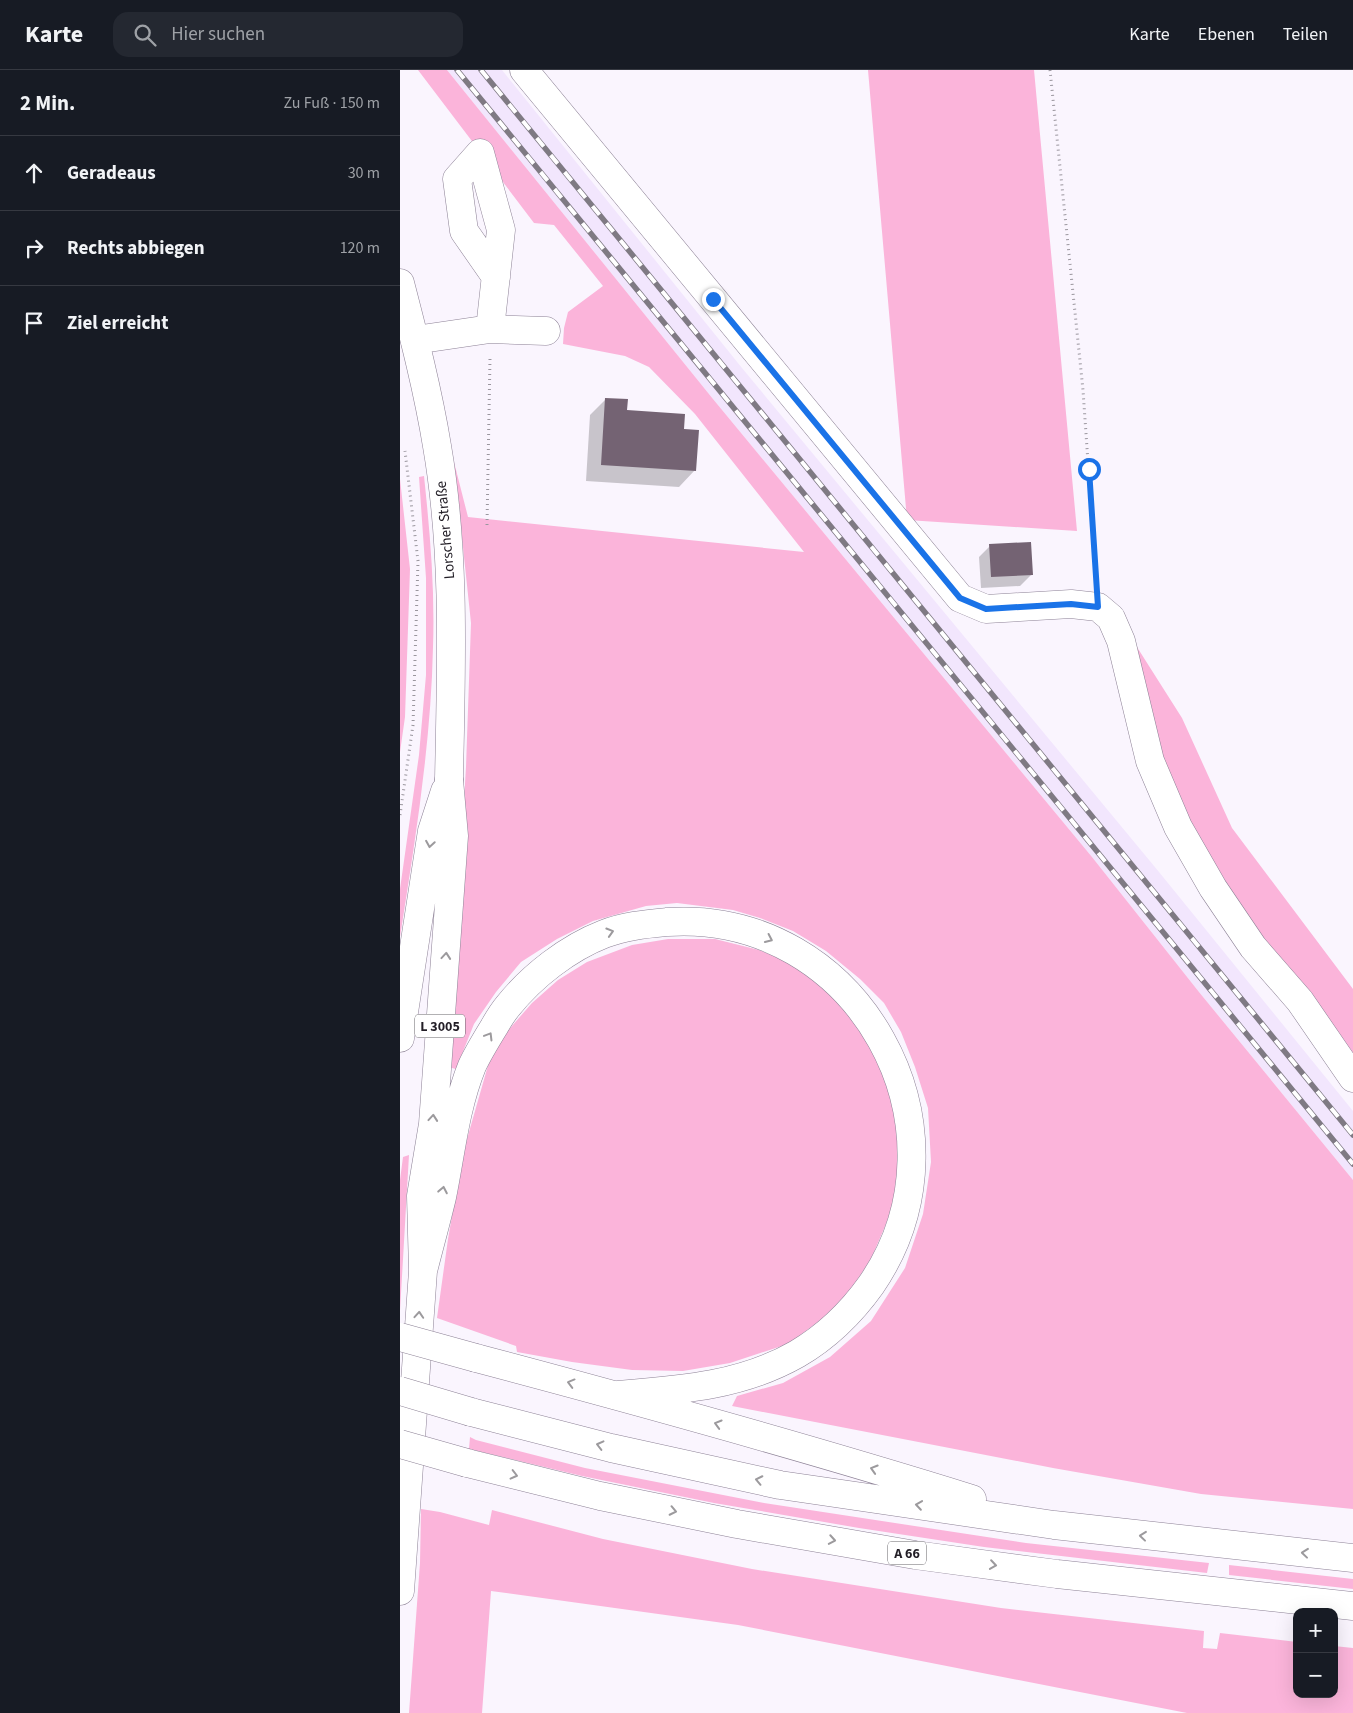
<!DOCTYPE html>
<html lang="de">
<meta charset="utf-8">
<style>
body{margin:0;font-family:"Source Sans 3",sans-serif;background:#242831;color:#f1f3f6}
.controls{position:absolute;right:15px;bottom:15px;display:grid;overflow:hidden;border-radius:10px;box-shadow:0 5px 20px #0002}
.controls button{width:45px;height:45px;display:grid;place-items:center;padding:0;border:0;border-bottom:1px solid #363941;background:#171b24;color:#f1f3f6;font:25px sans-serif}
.stop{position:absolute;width:15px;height:15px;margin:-11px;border:4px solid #1a73e8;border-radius:50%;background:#fff}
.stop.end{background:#1a73e8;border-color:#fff;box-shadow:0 1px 5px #0008}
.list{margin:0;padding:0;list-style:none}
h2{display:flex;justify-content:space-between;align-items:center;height:65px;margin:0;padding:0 20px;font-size:21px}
h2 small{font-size:16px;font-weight:400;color:#9ea1a6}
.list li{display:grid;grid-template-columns:32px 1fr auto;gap:15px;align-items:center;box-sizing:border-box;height:75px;padding:0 20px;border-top:1px solid #363941}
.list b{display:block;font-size:19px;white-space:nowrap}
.list em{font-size:16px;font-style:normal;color:#9ea1a6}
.icon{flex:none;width:28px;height:28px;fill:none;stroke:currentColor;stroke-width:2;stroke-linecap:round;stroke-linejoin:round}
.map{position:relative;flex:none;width:953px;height:1643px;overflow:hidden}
header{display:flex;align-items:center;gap:30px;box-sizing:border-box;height:70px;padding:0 25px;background:#171b24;border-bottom:1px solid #363941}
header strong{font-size:24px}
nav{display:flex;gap:28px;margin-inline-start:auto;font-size:18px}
.search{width:350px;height:45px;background:#242831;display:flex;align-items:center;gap:12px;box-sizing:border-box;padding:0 18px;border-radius:15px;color:#9ea1a6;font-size:19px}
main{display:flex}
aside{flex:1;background:#171b24}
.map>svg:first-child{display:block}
.built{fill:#f2e6fd}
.green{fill:#fbb4da}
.shadow{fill:#0003}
.building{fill:#746373}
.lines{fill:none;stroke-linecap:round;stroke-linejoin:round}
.minor-casing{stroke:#8d8296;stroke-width:29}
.major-casing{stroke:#8d8296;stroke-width:29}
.highway-casing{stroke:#8d8296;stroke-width:29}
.path{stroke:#9a969e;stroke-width:3;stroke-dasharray:1 4;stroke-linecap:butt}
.minor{stroke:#fff;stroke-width:28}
.major{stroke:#fff;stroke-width:28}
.highway{stroke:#fff;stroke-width:28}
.rail-casing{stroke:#7f7a83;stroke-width:5.5}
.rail{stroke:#fff;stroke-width:4;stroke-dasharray:11;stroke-linecap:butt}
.highway-bridge-casing{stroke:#8d8296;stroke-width:29;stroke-linecap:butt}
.highway-bridge{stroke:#fff;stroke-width:28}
.oneway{stroke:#9c9a9d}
.route{stroke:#1a73e8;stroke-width:6}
.labels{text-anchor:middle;stroke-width:5;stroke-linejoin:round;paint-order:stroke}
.shield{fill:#fff;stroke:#646267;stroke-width:1}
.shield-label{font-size:14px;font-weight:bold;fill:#221e26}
.street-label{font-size:15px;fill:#221e26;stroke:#fff}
</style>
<header>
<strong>Karte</strong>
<div class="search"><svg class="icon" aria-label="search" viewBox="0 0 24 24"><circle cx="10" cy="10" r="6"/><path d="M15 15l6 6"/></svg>Hier suchen</div>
<nav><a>Karte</a><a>Ebenen</a><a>Teilen</a></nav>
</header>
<main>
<aside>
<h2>2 Min.<small>Zu Fuß · 150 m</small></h2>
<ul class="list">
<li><svg class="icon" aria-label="ahead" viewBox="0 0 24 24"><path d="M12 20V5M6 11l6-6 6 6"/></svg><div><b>Geradeaus</b></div><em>30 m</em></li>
<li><svg class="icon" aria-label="right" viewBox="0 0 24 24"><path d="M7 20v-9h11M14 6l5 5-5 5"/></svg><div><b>Rechts abbiegen</b></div><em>120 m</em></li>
<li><svg class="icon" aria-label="arrive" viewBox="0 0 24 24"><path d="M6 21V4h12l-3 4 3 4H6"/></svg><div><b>Ziel erreicht</b></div></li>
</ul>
</aside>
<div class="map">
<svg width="953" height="1643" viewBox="0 0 953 1643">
<rect width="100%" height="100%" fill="#faf5fe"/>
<path class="built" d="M47,0H102L342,298L759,802L953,1041V1110L799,922L692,787L313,329Z"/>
<path class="green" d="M18,0H47L313,329L692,787L799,922L953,1110V1439L801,1424L653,1398L332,1336L337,1326L383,1313L430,1287L471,1251L505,1198L523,1144L531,1092L528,1038L515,997L501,962L484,933L460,909L426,881L393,861L360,848L333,840L277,833L246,836L193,851L157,869L121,892L96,922L74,954L56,999L48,997L66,697L71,553L54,392L68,447L404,482L295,344L249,297L225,286L163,274L164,258L168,242L203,216L154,155L134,153Z
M468,0H634L677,461L507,450Z
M24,406C30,463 35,519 33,577C31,674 15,771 0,867V819L19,685L26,605V508L19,407Z
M0,409L10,499L5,647L0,682Z
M716,544L782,648L832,758L953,919V998L835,840L760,702Z
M268,869H315L359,880L392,893L422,917L455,950L487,1009L501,1071L494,1132L486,1154L471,1189L448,1224L422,1249L388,1274L330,1293L283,1301L232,1300L172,1292L117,1282L116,1276L37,1248L48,1169L63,1083L89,992L104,965L132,933L158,910L187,892L232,875Z
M9,1085L0,1241V1110L3,1087Z
M70,1367L76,1370L185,1398L364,1433L626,1473L809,1493L807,1503L584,1477L459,1458L314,1433L182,1406L69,1379Z
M21,1439L40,1442L89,1455L92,1440L203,1469L352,1499L601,1538L804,1561L803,1578L817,1579L820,1563L897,1572V1624H934V1576L953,1578V1643H787L338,1555L91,1521L82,1643H9L20,1493Z
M829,1495L953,1509V1519L829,1505Z"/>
<path class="shadow" d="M206,329L226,341L282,360L295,400L279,417L186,411L190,345Z
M590,476L631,505L620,516L581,518L579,487Z"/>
<path class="building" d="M205,328L228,329L227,340L285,344L284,359L299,360L296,401L201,395Z
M631,472L633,505L591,507L589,474Z"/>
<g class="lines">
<g class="minor-casing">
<path id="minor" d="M124,0L560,528L586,539L671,534L698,537L711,548L721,571L750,691L778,757L813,818L853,877L900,931L953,1008
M90,259L101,160L80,83L57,109L64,161L96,207
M15,270L90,259L146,261"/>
</g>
<g class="major-casing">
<path id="major" d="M0,213C14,267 28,321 37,376C56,486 51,599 49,710"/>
</g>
<g class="highway-casing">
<path id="highway" d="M0,968L32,761L45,721
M23,1201C29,1177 36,1152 42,1127C51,1083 55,1038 72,996C78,983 86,970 94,957C98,950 103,942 108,936C132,906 168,878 204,864C224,856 246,854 267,852C458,839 579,1058 471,1215C451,1243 426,1267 397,1284C341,1316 280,1320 218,1325
M76,1288C242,1332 408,1378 572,1429
M71,1342L211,1378L380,1415L654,1455L953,1488
M67,1393L200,1426L337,1454L515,1485L657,1504L953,1536
M0,1521L23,1201L21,1126L33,1054L54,766L49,710"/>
</g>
<path class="path" d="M650,0L683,320L696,509
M87,455L90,288
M0,745L13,655L18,491L5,381"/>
<use href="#minor" class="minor"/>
<use href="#major" class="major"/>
<use href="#highway" class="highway"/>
<g class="rail-casing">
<path id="rail" d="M57,0L953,1094
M81,0L953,1065"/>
</g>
<use href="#rail" class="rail"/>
<g class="highway-bridge-casing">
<path id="highway-bridge" d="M0,1267L76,1288
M0,1321L71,1342
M0,1374L67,1393"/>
</g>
<use href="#highway-bridge" class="highway-bridge"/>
</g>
<defs><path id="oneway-chevron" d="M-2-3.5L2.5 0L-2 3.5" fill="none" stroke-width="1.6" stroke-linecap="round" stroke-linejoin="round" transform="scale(1.25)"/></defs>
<g class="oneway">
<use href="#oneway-chevron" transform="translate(30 774) rotate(99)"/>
<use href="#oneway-chevron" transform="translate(210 862) rotate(-17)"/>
<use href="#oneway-chevron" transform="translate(369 869) rotate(25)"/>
<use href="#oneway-chevron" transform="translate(46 886) rotate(-85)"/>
<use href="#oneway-chevron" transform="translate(89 966) rotate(-59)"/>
<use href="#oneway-chevron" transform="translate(33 1048) rotate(-85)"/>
<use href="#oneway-chevron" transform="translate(43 1120) rotate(-79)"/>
<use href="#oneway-chevron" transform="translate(19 1245) rotate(-86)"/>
<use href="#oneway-chevron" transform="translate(171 1313) rotate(-165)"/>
<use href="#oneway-chevron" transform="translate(318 1354) rotate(-164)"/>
<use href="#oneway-chevron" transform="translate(200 1375) rotate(-166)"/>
<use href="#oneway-chevron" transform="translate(474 1399) rotate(-163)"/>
<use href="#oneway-chevron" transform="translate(114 1405) rotate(14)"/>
<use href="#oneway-chevron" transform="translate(359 1410) rotate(-168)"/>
<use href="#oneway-chevron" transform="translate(519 1435) rotate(-172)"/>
<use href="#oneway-chevron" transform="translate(273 1441) rotate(12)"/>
<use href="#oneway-chevron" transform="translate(743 1466) rotate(-174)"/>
<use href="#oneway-chevron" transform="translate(432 1470) rotate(10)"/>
<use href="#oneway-chevron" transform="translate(905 1483) rotate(-174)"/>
<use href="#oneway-chevron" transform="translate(593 1495) rotate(8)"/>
</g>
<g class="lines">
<path class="route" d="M313,229L560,528L586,539L671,534L698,537L689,399"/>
</g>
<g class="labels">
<g class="shield">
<rect x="15" y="944.5" width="50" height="23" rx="4"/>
<rect x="488" y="1471.5" width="38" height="23" rx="4"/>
</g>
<g class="shield-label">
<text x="40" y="961">L 3005</text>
<text x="507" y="1488">A 66</text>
</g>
<g class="street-label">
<text transform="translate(45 460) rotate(-95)" y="5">Lorscher Straße</text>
</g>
</g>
</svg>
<div class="controls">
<button>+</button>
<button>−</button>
</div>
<div class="stop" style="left:689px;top:399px"></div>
<div class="stop end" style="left:313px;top:229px"></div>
</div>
</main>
